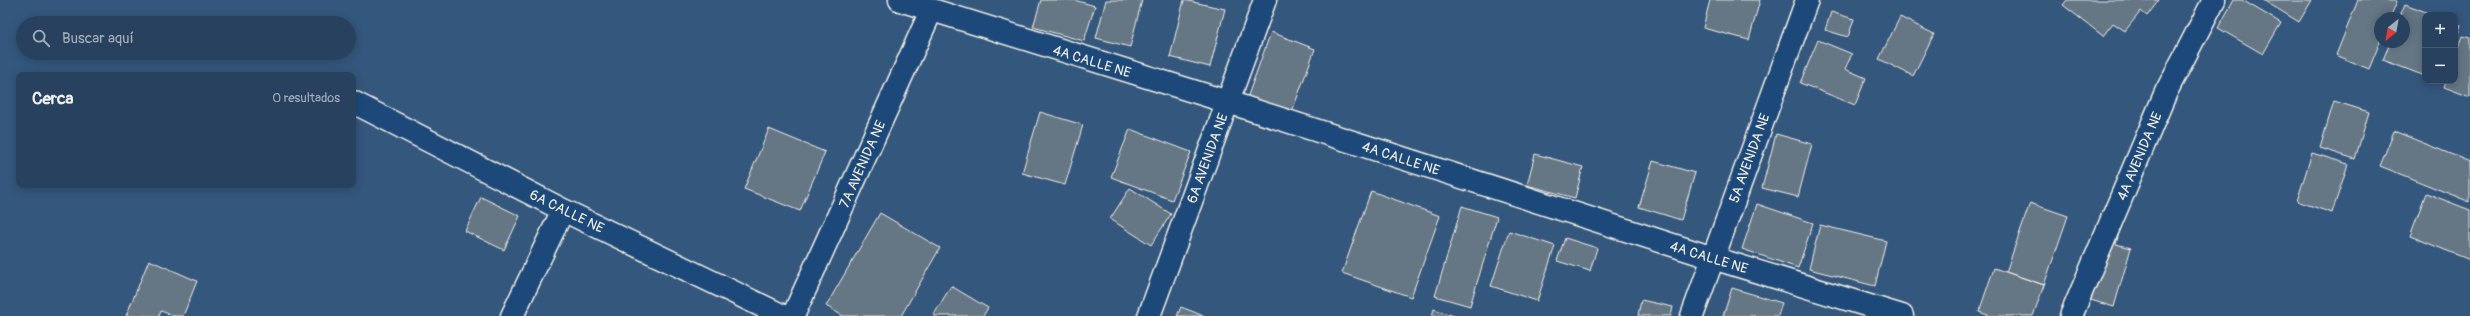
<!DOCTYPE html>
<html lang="es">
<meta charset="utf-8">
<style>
body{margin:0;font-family:Pangolin,sans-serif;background:#334c67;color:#f1f3f6}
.controls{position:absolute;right:12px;top:12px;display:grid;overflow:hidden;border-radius:8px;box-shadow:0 2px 10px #0003}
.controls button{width:36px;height:36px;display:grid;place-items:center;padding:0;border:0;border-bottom:1px solid #435a73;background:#27415e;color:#f1f3f6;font:20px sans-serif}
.compass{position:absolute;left:2374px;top:12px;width:36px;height:36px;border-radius:50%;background:#27415e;box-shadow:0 2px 10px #0003;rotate:211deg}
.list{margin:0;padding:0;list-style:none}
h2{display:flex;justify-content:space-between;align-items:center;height:52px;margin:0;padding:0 16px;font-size:17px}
h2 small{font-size:13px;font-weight:400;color:#a4afbc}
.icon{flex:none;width:22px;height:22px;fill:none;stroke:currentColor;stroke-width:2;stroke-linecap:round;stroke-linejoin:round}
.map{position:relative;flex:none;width:2470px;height:316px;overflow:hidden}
.search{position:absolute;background:#27415e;box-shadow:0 2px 10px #0003;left:16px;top:16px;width:340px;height:44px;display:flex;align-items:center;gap:10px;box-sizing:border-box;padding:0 14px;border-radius:22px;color:#a4afbc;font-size:15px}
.panel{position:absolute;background:#27415e;box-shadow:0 2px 10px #0003;left:16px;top:72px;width:340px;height:116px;border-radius:8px}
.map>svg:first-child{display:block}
.building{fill:#657685;stroke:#f4f1e8}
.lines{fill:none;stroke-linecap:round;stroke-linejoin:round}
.street-casing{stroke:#f4f1e8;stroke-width:25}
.street{stroke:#1f4a7a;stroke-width:22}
.labels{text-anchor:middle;stroke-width:3.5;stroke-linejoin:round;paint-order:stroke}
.street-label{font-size:14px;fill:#f4f1e8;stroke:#1f4a7a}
</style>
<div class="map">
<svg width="2470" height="316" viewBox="0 0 2470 316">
<rect width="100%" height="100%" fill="#34577d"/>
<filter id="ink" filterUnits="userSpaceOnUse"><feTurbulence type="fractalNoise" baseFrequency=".025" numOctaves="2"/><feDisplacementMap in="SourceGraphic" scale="8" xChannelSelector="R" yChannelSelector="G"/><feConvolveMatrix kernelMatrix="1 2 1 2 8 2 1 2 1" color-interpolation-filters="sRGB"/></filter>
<g filter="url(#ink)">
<path class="building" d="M1041,0H1074L1095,6L1084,41L1033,27Z
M1106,0H1142L1130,47L1096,38Z
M1184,0L1225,9L1210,67L1170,57Z
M1710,0H1760L1749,40L1703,28Z
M2067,0H2159L2147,16L2141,11L2125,31L2113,23L2103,36L2063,5Z
M2234,0H2242L2281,23L2263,54L2218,28Z
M2263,0H2312L2299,22Z
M2358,0L2397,1L2390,18H2380V42L2369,69L2336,55Z
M2405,4L2434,15H2425V76L2383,60L2390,42H2404V18H2399Z
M1831,12L1854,19L1848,37L1825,30Z
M1900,17L1934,34L1913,76L1879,59Z
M2455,23L2461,25L2455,42Z
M1271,32L1315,49L1290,117L1246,101Z
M2462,36L2470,38V97L2444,87L2446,81H2455V55Z
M1818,40L1852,54L1845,69L1866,78L1855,105L1800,83Z
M2334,101L2369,112L2355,159L2320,148Z
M1040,112L1083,125L1065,185L1022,173Z
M769,129L825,152L800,211L744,189Z
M1130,129L1191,152L1172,200L1111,177Z
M2394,131L2470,162V202L2380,166Z
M1776,134L1812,144L1798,197L1762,188Z
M2312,153L2348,164L2332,213L2297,201Z
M1535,154L1583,167L1575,198L1527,185Z
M1653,161L1695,173L1681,220L1639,207Z
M1130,188L1171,214L1151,245L1110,219Z
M1371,191L1440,216L1411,297L1342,273Z
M2426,193L2470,210V260L2410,236Z
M481,197L520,216L504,250L465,231Z
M2030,203L2068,216L2044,285L2006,272Z
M1757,204L1813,223L1798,268L1742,249Z
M1462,206L1497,217L1470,306L1435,296Z
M880,213L940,248L901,316H843L826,306Z
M1820,225L1886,241L1875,286L1809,269Z
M2103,229L2119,233L2116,244L2131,248L2114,307L2084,298Z
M1509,231L1555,246L1537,301L1491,286Z
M1565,238L1597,248L1590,271L1557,261Z
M149,260L197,281L183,316H174L161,311L159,316H126Z
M1994,268L2044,285L2033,316H1991L1979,312Z
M951,286L988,308L983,316H933Z
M1732,288L1782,303L1778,316H1723Z
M1641,300L1673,307L1671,316H1638Z
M1181,307L1204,316H1177Z
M1434,309L1454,316H1432Z"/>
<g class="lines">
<g class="street-casing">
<path id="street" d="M900,0L1228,102L1713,258L1902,316
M353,102L563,210L783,316
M512,316L563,210
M793,316L931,11
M1149,316L1265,0
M1692,316L1807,0
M2071,316L2166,92L2214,0"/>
</g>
<use href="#street" class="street"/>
</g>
</g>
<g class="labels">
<g class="street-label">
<text transform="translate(1092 61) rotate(17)" y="5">4A CALLE NE</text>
<text transform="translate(2139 156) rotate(-67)" y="5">4A AVENIDA NE</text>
<text transform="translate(1207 158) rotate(-70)" y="5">6A AVENIDA NE</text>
<text transform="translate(1401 158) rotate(18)" y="5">4A CALLE NE</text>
<text transform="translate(1749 158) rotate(-70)" y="5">5A AVENIDA NE</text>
<text transform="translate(862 164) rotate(-66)" y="5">7A AVENIDA NE</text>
<text transform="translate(567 211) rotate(26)" y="5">6A CALLE NE</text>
<text transform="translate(1709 257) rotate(17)" y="5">4A CALLE NE</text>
</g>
</g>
</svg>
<div class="controls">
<button>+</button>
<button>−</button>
</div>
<svg class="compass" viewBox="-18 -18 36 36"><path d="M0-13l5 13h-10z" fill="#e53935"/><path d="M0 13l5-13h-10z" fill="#a4afbc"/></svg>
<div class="search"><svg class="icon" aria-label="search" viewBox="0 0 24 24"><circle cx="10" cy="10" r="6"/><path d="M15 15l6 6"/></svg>Buscar aquí</div>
<section class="panel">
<h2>Cerca<small>0 resultados</small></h2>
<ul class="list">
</ul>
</section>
</div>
